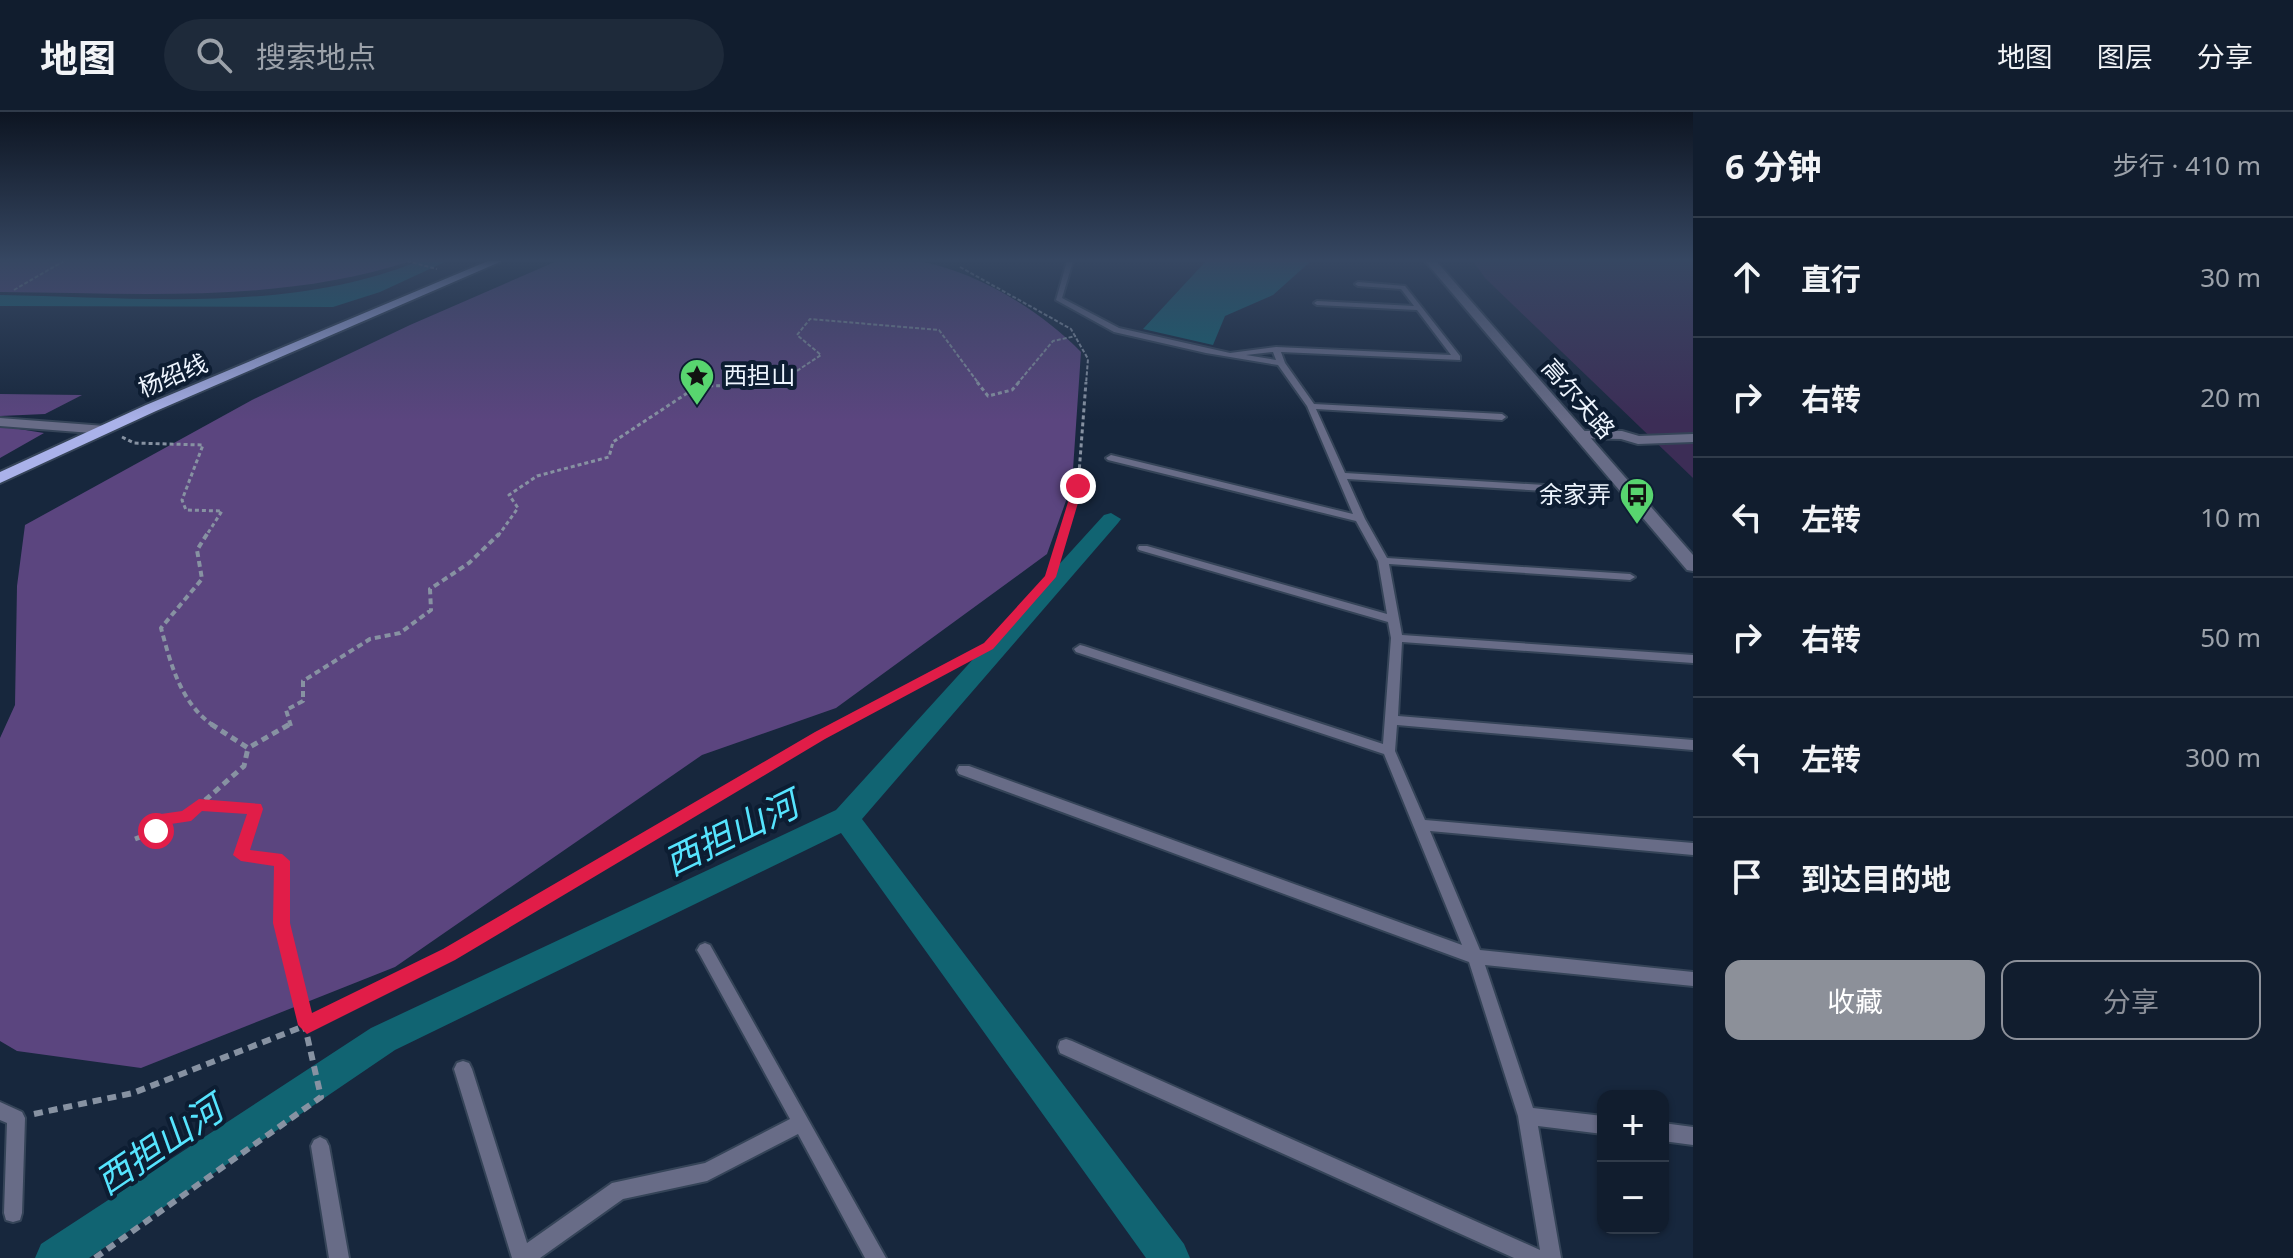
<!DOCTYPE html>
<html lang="zh">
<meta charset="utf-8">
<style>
body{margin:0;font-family:"Noto Sans","Noto Sans SC",sans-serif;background:#1e2a3a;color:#f1f3f6}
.controls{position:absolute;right:24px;bottom:24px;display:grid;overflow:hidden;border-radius:16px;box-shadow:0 2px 6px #0004}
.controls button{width:72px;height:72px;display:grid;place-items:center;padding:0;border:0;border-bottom:2px solid #303b4a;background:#111d2e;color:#f1f3f6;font:40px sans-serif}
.stop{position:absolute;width:24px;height:24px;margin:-18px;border:6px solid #e11d48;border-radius:50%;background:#fff}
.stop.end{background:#e11d48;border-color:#fff;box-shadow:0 2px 8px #0008}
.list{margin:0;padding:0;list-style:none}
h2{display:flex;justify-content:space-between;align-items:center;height:104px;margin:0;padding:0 32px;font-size:34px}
h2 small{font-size:26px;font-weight:400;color:#9ca2aa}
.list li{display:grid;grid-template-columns:52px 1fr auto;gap:24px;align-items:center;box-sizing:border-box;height:120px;padding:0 32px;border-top:2px solid #303b4a}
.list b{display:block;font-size:30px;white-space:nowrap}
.list em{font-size:26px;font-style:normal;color:#9ca2aa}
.actions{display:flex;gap:16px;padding:24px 32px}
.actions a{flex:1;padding:18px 0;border:2px solid #8c9099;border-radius:16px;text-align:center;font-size:28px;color:#8c9099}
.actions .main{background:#8c9099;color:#fff}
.icon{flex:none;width:44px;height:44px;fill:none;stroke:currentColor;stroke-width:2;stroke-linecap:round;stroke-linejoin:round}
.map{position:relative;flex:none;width:1693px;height:1146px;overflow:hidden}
header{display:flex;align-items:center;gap:48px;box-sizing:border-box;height:112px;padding:0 40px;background:#111d2e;border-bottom:2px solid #303b4a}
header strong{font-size:38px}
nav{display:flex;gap:44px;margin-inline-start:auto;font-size:28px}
.search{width:560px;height:72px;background:#1e2a3a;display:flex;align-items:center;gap:20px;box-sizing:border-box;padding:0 28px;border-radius:44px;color:#9ca2aa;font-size:30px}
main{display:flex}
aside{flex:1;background:#111d2e}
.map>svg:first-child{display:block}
.green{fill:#3c2d56}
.forest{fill:#5b457f}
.water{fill:#116472}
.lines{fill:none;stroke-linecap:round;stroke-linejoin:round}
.canal{fill:#116472;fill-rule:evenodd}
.service-casing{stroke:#354458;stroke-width:4}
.minor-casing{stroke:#354458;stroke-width:4}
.tertiary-casing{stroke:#354458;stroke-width:4}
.primary-casing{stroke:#354458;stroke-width:4}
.path-far4{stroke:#8792a2;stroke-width:2;stroke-dasharray:4 2;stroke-linecap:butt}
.path-far3{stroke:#8792a2;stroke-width:3;stroke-dasharray:4 3;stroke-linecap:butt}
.path-far2{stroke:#8792a2;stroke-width:4;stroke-dasharray:6 4;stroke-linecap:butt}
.path-far1{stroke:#8792a2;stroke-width:5;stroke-dasharray:7 5;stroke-linecap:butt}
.path{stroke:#8792a2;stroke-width:6;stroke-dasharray:9 6;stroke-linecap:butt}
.service{fill:#686c87;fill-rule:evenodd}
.minor{fill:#686c87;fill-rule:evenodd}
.tertiary{fill:#686c87;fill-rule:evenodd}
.primary{fill:#aab2ea;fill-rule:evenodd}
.route{fill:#e11d48}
.labels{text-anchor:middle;stroke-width:8;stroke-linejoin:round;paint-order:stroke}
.far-street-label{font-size:24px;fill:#eef5fe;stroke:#0d1d32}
.far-poi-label{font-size:24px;fill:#eef5fe;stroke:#0d1d32;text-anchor:start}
.near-water-label{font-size:36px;font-style:italic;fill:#56e4fe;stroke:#0d1d32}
</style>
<header>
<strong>地图</strong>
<div class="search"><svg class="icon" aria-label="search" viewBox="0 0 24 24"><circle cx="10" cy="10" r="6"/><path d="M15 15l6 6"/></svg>搜索地点</div>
<nav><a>地图</a><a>图层</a><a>分享</a></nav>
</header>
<main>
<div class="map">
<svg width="1693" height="1146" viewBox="0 0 1693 1146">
<rect width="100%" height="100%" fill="#17273d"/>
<path class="green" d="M1473,149H1693V366L1485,166Z"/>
<path class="forest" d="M0,149H411C279,192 137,181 0,180Z
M557,149H918C976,159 1040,198 1081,240L1072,372L1047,442L836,596L702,643L395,855L141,956L17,939L0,929V626L15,593L17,474L25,413L252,288L410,213Z
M0,282L82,283L45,302L0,304Z
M0,314L44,321L0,346Z"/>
<path class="water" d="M419,149H447L380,180L333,195L0,194V183C138,185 288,202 419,149Z
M1206,149H1311L1273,183L1225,204L1213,233L1143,217Z"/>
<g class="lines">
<path class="canal" d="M1111,401L1121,407L1118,411L862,707L1184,1132L1190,1146H1146L841,721L395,938L89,1146H35L41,1132L371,916L836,698L1104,403Z"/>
<g class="service-casing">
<path id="service" d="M1067,149H1073L1062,186L1119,216L1230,241L1276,235L1451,243L1417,198L1317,193L1314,191L1317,189L1414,194L1401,177L1358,174L1355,172L1358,170L1405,174L1460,244V248L1281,240L1285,251L1314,292L1502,302L1506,305L1502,308L1316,297L1345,361L1561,374L1566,377L1561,380L1347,367L1365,407L1387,446L1630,462L1635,465L1630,468L1389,452L1402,523L1693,543V551L1402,530L1398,604L1693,628V638L1397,613L1395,639L1425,708L1693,731V743L1430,719L1480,838L1693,860V874L1485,853L1533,996L1603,1004V1022L1538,1014L1561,1146H1514L1060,941L1058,935L1060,929L1066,927L1072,929L1540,1138L1518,1004L1469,850L959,662L957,658L959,654H969L1462,833L1384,642L1076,540L1074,537L1080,533L1084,534L1383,632L1391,526L1388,510L1139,438L1138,436L1139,434H1147L1387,502L1378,449L1356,409L1108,348L1106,346L1111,343L1353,402L1307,294L1278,253L1206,241L1114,220L1056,188ZM1273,240L1276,248L1246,243Z
M705,831L710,833L886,1146H865L798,1022L707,1069L623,1087L540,1146H512L454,957L457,951L463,949L469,951L472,957L527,1131L612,1071L705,1051L790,1007L700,843L697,838L700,833Z
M0,990L22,1000L25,1006L22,1101L20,1108L13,1110L6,1108L4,1101L7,1011L0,1008Z
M1663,1011L1693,1015V1033L1663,1029Z
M320,1025L326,1028L329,1034L349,1146H329L311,1034L314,1028Z"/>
</g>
<g class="minor-casing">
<path id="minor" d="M0,306L105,314L112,318L105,322L0,314Z
M1580,319H1622L1639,324L1693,322V330L1638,332L1621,327L1575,326V320Z"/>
</g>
<g class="tertiary-casing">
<path id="tertiary" d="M1425,149H1436L1693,443V459L1687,458Z"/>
</g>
<g class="primary-casing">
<path id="primary" d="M488,149H502L156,299L0,371V360L146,293Z"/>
</g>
<path class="path-far4" d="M407,149L437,157
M960,155L1071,217L1088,247L1086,272
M14,178L64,149
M777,272L821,243L797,223L810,207L939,218L979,272
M1017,272L1053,229L1076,224"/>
<path class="path-far3" d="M977,270L988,284L1012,278L1019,270
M122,325L134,331L203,333L182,388L186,398L222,399L206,424
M498,424L518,396L509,383L537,364L609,345L613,330L698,274L775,273L780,270
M1063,424L1078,374L1086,270"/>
<path class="path-far2" d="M207,422L197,438L202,467L161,516C171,553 181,592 214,614
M291,614L286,598L303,589V569L370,527L400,521L431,498L430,477L469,451L499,422
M838,614L988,534L1050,465L1063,422"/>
<path class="path-far1" d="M211,612L248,636L290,612
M199,693L256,697L241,743L282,749L281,811L290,851
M135,727L156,719L167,706L186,705L244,654L248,636
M431,851L841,612"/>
<path class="path" d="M34,1002L133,981L307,913L435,849
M95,1146L321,985L290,849"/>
<use href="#service" class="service"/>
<use href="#minor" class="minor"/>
<use href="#tertiary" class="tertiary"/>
<use href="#primary" class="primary"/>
</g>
<linearGradient id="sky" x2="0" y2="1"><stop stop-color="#0d1522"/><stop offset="0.48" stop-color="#364762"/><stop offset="1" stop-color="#364762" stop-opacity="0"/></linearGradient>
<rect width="1693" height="309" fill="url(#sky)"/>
<path class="route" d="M1078,371L1083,374L1056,465L993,537L825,627L455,848L307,922L298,913L273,811L274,754L241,749L233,743L247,702L202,699L191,709L171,712L156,725L148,719L161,702L182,699L199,687L261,692L263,697L250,738L282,742L290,749V811L312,901L443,837L815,620L984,531L1045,464L1073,374Z"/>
<defs>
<g id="sight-pin" transform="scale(1.8)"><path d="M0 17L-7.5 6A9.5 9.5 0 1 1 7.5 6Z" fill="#58d56f" stroke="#0d1d32"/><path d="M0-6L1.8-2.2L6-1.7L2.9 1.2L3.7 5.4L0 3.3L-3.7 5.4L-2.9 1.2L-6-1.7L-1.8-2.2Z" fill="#111"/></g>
<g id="bus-pin" transform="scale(1.8)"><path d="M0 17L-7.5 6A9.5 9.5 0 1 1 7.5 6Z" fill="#58d56f" stroke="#0d1d32"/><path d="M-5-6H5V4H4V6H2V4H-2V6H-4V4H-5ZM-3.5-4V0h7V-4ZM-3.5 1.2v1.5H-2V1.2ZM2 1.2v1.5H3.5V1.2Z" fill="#111"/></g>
</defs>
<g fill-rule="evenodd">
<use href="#sight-pin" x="697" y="264"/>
<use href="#bus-pin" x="1637" y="383"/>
</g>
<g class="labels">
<g class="far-street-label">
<text transform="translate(173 264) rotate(-23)" y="8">杨绍线</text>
<text transform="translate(1578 287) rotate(49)" y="8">高尔夫路</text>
</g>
<g class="far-poi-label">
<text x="723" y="272">西担山</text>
<text x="1611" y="391" text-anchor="end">余家弄</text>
</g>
<g class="near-water-label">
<text transform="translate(731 721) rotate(-26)" y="13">西担山河</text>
<text transform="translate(159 1033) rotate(-34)" y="13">西担山河</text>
</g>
</g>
</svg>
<div class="controls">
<button>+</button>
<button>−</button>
</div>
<div class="stop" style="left:156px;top:719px"></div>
<div class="stop end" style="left:1078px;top:374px"></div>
</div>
<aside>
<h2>6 分钟<small>步行 · 410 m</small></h2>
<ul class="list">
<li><svg class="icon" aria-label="ahead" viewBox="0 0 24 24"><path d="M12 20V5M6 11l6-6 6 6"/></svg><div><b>直行</b></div><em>30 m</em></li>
<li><svg class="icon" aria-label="right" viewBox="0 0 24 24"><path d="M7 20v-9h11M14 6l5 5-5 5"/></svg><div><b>右转</b></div><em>20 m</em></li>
<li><svg class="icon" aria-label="left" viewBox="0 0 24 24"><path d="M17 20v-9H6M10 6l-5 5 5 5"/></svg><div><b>左转</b></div><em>10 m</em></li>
<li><svg class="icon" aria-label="right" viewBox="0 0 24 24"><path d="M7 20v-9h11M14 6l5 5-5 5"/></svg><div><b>右转</b></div><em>50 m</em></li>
<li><svg class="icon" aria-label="left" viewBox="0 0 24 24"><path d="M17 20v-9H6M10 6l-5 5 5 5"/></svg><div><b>左转</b></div><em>300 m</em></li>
<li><svg class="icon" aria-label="arrive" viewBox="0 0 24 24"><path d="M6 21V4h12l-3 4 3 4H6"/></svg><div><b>到达目的地</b></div></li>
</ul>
<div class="actions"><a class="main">收藏</a><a>分享</a></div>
</aside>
</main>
